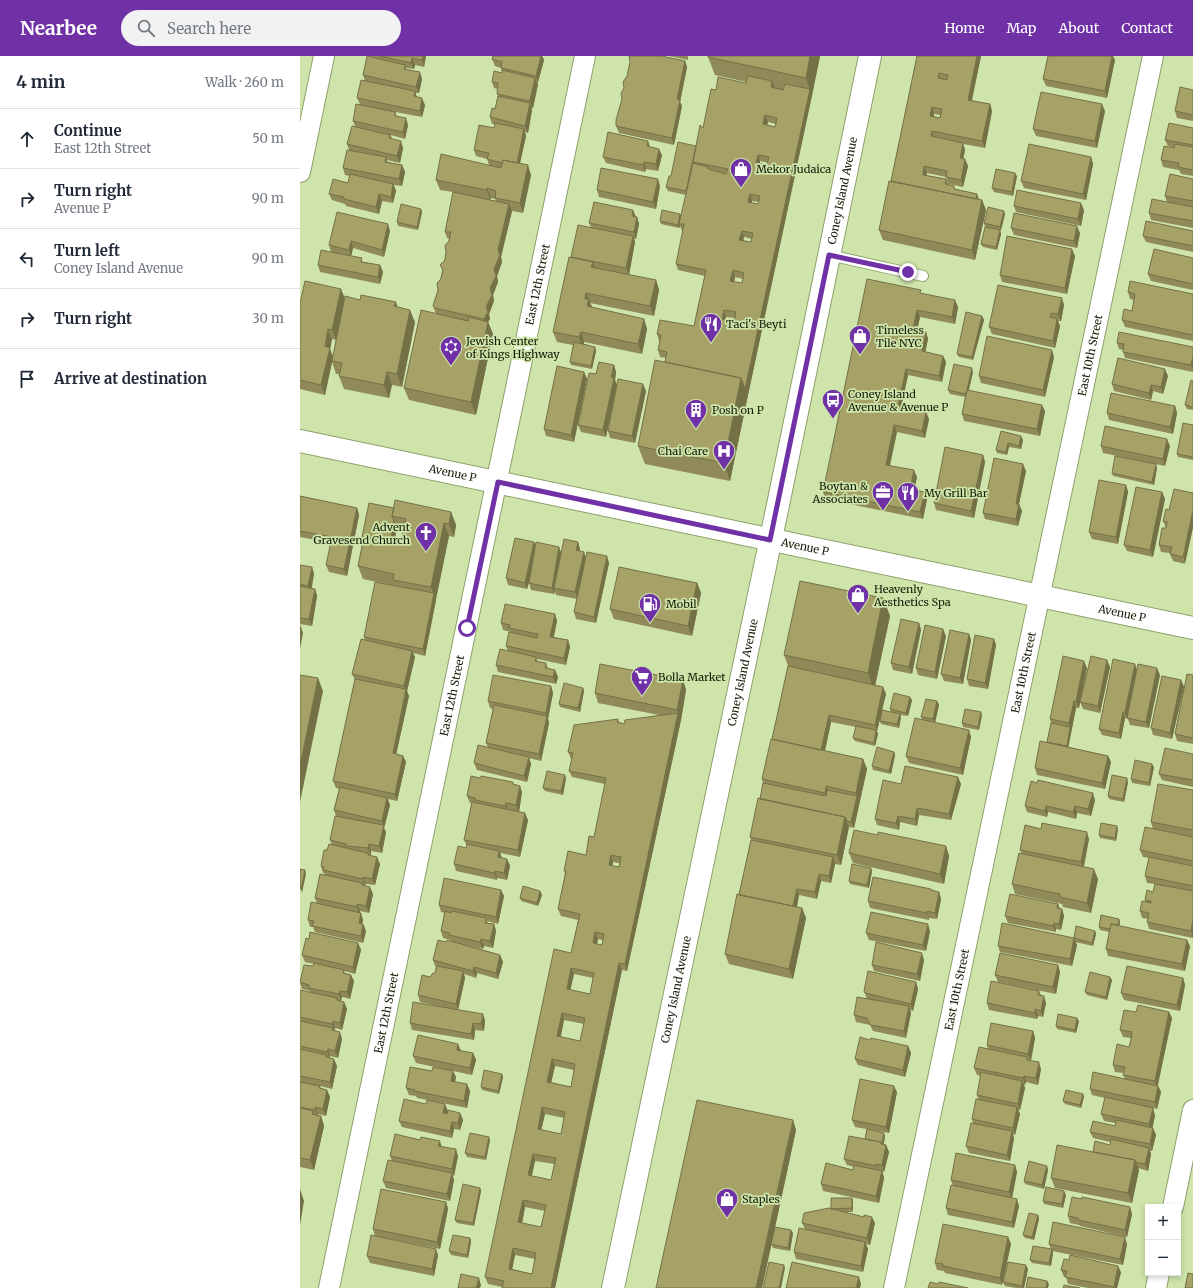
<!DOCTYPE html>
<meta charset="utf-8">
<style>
body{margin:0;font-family:Merriweather,serif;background:#f2f2f3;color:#1f2937}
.controls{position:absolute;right:12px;bottom:12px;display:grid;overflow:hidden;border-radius:0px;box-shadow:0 2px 6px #0003}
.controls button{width:36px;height:36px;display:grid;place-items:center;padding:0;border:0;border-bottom:1px solid #e0e1e3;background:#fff;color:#1f2937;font:20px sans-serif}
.stop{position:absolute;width:12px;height:12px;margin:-9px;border:3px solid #7031a7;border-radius:50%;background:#fff}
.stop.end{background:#7031a7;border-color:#fff;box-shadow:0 1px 4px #0008}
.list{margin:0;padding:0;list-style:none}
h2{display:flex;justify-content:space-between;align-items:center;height:52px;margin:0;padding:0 16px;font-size:17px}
h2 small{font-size:13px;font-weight:400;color:#747a83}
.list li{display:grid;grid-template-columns:26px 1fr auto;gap:12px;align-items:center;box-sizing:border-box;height:60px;padding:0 16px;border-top:1px solid #e0e1e3}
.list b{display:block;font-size:15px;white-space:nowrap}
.list p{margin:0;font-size:13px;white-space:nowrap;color:#747a83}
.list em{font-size:13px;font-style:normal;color:#747a83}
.icon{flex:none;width:22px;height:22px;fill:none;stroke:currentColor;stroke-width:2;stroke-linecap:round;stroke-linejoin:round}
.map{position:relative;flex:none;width:893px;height:1232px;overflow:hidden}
header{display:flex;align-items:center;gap:24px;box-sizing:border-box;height:56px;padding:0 20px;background:#7031a7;color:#fff}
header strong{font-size:19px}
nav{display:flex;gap:22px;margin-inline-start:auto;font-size:14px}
.search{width:280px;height:36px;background:#f2f2f3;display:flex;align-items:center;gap:10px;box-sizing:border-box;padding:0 14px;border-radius:22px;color:#747a83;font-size:15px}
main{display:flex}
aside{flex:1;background:#fff}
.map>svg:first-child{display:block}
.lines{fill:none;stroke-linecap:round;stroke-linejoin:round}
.lane-casing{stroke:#8ea16a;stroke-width:12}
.street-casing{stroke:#8ea16a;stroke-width:22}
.secondary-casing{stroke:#8ea16a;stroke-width:24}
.primary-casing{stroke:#8ea16a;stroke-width:24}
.lane{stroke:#fff;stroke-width:10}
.street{stroke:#fff;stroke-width:20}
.secondary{stroke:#fff;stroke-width:22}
.primary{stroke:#fff;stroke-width:22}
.wall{fill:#8f8a58;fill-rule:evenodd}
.shaded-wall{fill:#747147}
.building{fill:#a6a166;stroke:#747147;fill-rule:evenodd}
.route{stroke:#7031a7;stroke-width:5}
.labels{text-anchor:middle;stroke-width:3.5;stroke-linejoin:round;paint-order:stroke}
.poi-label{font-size:11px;fill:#161d07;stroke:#cee4aa;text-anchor:start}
.street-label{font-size:11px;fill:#161d07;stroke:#cee4aa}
</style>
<header>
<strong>Nearbee</strong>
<div class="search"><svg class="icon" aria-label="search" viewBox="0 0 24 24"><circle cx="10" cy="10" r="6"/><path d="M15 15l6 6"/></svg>Search here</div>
<nav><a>Home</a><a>Map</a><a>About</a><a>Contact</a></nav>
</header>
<main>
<aside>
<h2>4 min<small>Walk · 260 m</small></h2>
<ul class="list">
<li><svg class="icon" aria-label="ahead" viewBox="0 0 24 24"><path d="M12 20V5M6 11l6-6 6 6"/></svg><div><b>Continue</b><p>East 12th Street</p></div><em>50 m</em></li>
<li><svg class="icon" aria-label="right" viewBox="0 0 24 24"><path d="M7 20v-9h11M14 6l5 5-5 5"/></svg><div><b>Turn right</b><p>Avenue P</p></div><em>90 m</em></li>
<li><svg class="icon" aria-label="left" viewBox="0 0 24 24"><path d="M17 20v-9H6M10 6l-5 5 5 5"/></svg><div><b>Turn left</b><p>Coney Island Avenue</p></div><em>90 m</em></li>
<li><svg class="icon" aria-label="right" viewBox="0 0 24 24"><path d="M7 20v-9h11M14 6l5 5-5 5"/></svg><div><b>Turn right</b></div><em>30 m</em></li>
<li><svg class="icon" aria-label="arrive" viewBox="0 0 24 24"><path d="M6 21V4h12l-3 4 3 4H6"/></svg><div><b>Arrive at destination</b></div></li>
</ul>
</aside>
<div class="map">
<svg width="893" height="1232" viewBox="0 0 893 1232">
<rect width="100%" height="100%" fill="#cee4aa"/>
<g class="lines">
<g class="lane-casing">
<path id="lane" d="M529,199L623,220"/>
</g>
<g class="street-casing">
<g id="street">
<path d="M0,116L24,0"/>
<path d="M873,1151L893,1054"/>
<path id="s1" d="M29,1232L285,0"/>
<path id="s2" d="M594,1232L853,0"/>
<path d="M856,1232L859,1217"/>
</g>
</g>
<g class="secondary-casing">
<g id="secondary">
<path id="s3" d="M313,1232L479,444L570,0"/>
</g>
</g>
<g class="primary-casing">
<g id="primary">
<path id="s4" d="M0,385L893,572"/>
</g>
</g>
<use href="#lane" class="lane"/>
<use href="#street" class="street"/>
<use href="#secondary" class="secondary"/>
<use href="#primary" class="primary"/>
</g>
<path class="wall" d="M70,0H126L124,11L115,9L114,13L106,12V14L122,23L119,37H115L117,41L125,49L122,61L79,53L95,56L97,60L108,69L105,83L91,79L92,83L103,92L100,107L87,104L88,106L102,109L105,116L102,130L94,129L96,135L93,147L82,145L79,158L46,150L45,148L32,144L29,138L48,127L50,120L45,119L43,112L49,94L47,88L55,70L53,65L60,48L57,42L65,25L63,19L70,1Z
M242,0L244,4L238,26H237L238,28L233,52H232V54L228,77L225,76L226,80L220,107L231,119L223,157L212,155L201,201L202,206L197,220L198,226L193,239L194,245L189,258L190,263L188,266L193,278L176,359L109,344L104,332L136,258L133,250L138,234L149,183L147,182L145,176L153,136L140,134L136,124L189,109L187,103L176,100L174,94L194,72L195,68H192L190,61L195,53L198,40L197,38L198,33L194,32L192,26L202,17V15L201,12L195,10L192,3ZM191,142L195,143L196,145L190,144Z
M369,0H388V4Z
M520,0L448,339L430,425L345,408L338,390L366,302L360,301L358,294L360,285H359L357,278L394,270L405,220L378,214L376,208L383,175H382L380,170L379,172L361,168L360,165L380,158L381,160L386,139L368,135L366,131L371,120L396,90L403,72L416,34L446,27L447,26L415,19L408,1ZM468,66L476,68L475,71L467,69ZM460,105L468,107L467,109L460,108ZM452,145L459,146L458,148L452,147ZM444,181L452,183L451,186L443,185ZM435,221L443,223L442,227L434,226ZM426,261L435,262L434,266L426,264Z
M617,0H681L672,45L690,48L692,55L685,92L663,88L665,94L663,103H665L668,110L663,131L648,128L646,121L627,117L626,119L646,123L648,128L656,133L677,138L679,143L682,144L686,154L675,204L583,184L579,174L591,125ZM634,58L640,59V62L634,60Z
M815,4L807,42L746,30L743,23Z
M385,5L387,11L380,46L382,50L374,89L319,77L316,70L322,43Z
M893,34V65L877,62L875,55Z
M805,55L797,92L736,80L733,73Z
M893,72V120L881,118L879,114L863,111L861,104L874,92L868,90L865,84Z
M350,91L362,99L358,115L346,113L345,116L306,107L303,101Z
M791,101L793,108L786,144L724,132L721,125Z
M717,120L713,140L694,136L692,132Z
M893,123V172L851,164L849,157L867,146L865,140Z
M360,130L356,153L299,141L297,134Z
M714,150L784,154L781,170L716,156Z
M121,153L122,156L118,174L98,170L97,166Z
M705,158L701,174L685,171L684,167Z
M335,161H337L339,168L336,183H334L335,186L329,219L356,224L359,234L354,260L290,247L292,251L344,263L347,273L342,298L284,286V288L295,291L296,295L292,313L271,309L270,306L273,289L257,286L253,276L271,201L291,171L289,167Z
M711,172L780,177L777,192L714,179Z
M700,174L701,178L697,194L683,191L681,188Z
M90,175L84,201L53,192L51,200L64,206L80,209L83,216L80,228L20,216L18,209L31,196L29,189Z
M893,175V196L846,186L843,180Z
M775,200L767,238L702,226L700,219Z
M893,202V234L851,225L848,218Z
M41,233L45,243L96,246L97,251L115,266L102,331L92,329L89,342L44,333L39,320L40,318H36L32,306L25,339L0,333V247ZM40,263L33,300L30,293L32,283L36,284Z
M828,236L893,238V285L825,271L822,264L832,255L834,244L830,243Z
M622,238L658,251L655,268L620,261L617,274L626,276L628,283L625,296L643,300L646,306L642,326L608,319L601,351L626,356L629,363L625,382L597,376L590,410L617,421L614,434L627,443L623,463L525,443L523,436Z
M764,249L761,265H758L760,270L755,292L692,278L689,271Z
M682,260L684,264L673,304L659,301L657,298Z
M817,287L893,291V316L825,302L823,296V294L819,293Z
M754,301L745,341L681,327L679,320Z
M314,309L316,316L315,324L317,329L306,381L281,376L278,369L296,318Z
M284,316L287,323L274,386L246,380L244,373Z
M673,316L669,334L745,355L740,380L664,365L662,358L665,341L650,338L648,334Z
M868,320L863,338L853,335L851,344L814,335L812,328Z
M893,325V354L887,353L885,349Z
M346,335L335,387L310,382L308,375Z
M875,350L877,357L873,378L809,364L807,357Z
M893,369V404L878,401L877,398Z
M701,375L723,384L721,393L709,391L707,399L697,397L696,394Z
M801,390H870L865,410L803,397Z
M683,399L685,406L674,462L636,454L634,447Z
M857,412L854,429L813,420L812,417Z
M726,415L719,448L722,455L718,470L685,463L683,457Z
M826,429L828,436L818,488L792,483L789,476Z
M862,436L865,443L853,501L827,495L824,489Z
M0,440L57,452L59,459L47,520L29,516L26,509L31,487L0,481Z
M94,452L151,456L156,469L154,481L149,480L136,543V544L125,600L113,597L115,601L107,635L109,640L96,698L103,700L106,706L97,745L88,743L90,749L84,772L86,776L82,797L71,795V799H69L80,808L75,829L66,828L65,829H63L73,838L69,857L60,855V857L63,864L62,868H63L66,875L63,887L15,876L13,871H10L8,864L17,848L15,842L25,819L24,817H23L21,810L27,794L32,789L30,784L36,760L34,754L39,733L36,732L33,725L55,624L52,618L65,584L64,581L96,530L63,523L58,510L63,484L62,481ZM97,473L103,474L100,488L94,487Z
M869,454L885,508L873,505L870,498V497L861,496L859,489L866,472L863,465Z
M234,486L235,490L259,491L261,496L278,486L280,493V495L286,501L309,507L296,567L276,563L274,556L277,543L256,539L255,535L254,538L231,534L229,527L230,524L227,533L208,529L206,522Z
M0,509L12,511L14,518L11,532L15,533L17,540L12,570L0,568Z
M397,527L401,537L392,580L314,563L310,553Z
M583,542L590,560L575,629L583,631L586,638L582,654L591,656L590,653L612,644L608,660L600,659L601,661L599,672L581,668L580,665L581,660L577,675L578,678L575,690L555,685L553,682L556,671L531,666L525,695L563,703L567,713L554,772L549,771L541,809L535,808L531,827L521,825L517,843L499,839L497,851L502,852L506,862L493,923L429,908L425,898L451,784L450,781L460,743L463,727L462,723L472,683L488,610L484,599Z
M255,558L257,565L254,581L268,584L270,591L266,609L237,603L238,606L246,607L248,612L255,614L258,621L256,628L198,616L196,609L208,595L206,590L211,576L203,574L201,567Z
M619,567L621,574L612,618L593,614L591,607Z
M669,578L671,584L663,628L644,625L641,618Z
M646,580L637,623L618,619L616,612Z
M694,583L696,589L688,633L669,630L667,623Z
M810,611L800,657L783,653L780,646Z
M787,612L779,652H776L768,691L808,700L811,706L805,733L737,719L735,712L747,687V686L751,667L750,663Z
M837,614L860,619L849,672L830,669L828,663L825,662L821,683L802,679L799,673Z
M893,619V688L877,685L875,678Z
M383,624L386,634L381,664L327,915L322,914L255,1232H202V1231L188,1228L185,1221L271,897L278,864L261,860L258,853L265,818L264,815L286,799L294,781L305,728L272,721L269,715L272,703H271L268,696L318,663L319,666L324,668L359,659L298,647L295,637ZM313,806L319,807V811L312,810ZM298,883L303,884L302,889L297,888ZM274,918L293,922L290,938L270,934ZM264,964L284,968L280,985L261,981ZM255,1010L274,1014L271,1031L251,1026ZM245,1058L264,1062L261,1078L241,1074ZM235,1105L254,1108L251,1124L232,1120ZM225,1151L245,1155L241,1171L222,1167ZM215,1199L235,1203L232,1218L212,1213Z
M881,624L884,631L872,683L853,679L851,672Z
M251,630L253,637L248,663L249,667L241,705L229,702L231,708L227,726L177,714L174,707L188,691L186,687L193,653L190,652L188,645Z
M283,632L284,635L280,656L260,651L259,648Z
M637,645L639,649L635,666L671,681L663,719L609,707L606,700L622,663L621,661Z
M682,659L679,674L663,671L662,667Z
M594,696L595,699L591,718L573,714L572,710Z
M893,698V731L862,724L859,718Z
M854,711L850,730L832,727L831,723Z
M266,722L263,739L245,735L243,732Z
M828,726L824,746L809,743L808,740Z
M214,728L222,736L219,756L228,764L220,801L200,797L202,802L207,803L210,810L207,824L197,822V824L156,815L154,808L166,792L167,790L164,784L172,747H170L167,740Z
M601,728H661L651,764L619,759L617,770L600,766L599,774L577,769L575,763Z
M893,734V781L853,773L851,766Z
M795,744L791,760L777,757L776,763L748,756L747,761L727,756L725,750Z
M818,773L816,785L800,782L799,779Z
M578,779L646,790L649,800L644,828L553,807L549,797Z
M893,781V882L849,873L847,866L848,863L842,862L840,855L846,846L845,844L853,836L855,828L847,827L845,820L849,802L843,801L840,794Z
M789,783L784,811L798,823L791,857L763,851L762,848L715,838L712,828L722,798L720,794Z
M571,812L572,815L569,832L550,828L549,825Z
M201,834L204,840L198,868L187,865L188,867L194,868L196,875L193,892L184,890L183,893L170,890L200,899L203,906L198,923L177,917L176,922L164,918L165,922L158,954L185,964L184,975L175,974L174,984L112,974L110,967L143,951L120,946L118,939L130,921L135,917L136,911L135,910L133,904L146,886L151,885V884L143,882L141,875L145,857L141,856L139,849Z
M632,834L639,836L641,843L637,863L629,862V864L570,852L568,845Z
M240,835L242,839L238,850L221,845L220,842Z
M758,848L760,853H762L764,860L761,874L756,873V876L708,867L705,860Z
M819,863L820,866L819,870L890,890L885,915L808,900L806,893L809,876L800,874L799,871Z
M630,875L626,895L569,884L566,877Z
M795,875L796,878L793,890L775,886L777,889L772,910L700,896L698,890L774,882Z
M9,883L58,887L61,894L55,918L44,915L45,917L51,919L54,925L50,943L42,941L41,945L38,944L44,946L47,953L42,974L35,972V975L42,983L38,1002L30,1000V1002L37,1010L32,1033L20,1030L21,1032L27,1034L30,1041L26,1060L18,1058V1059L21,1060L24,1070L14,1114L0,1111V934L10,936V935L2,933L0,927V925L13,910L14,908L5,906L2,899Z
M624,904L620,925L574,915L572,909Z
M758,909L760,916L756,938L698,926L695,919Z
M883,922L885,929L880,955L824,944L821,937Z
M812,924L807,944L787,939L785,936Z
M616,926L618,933L613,955L610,954L611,957L606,982L573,975L570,969L556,966L554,959L567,943L564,935Z
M739,935L741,939L746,947L743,961L738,960L737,963L689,954L687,947Z
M836,956H869L872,962L858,1029L861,1036L857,1053L832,1048L855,1059L852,1072L856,1079L852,1095H850L851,1098L848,1115L838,1112L839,1114L832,1147L755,1132L751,1122L793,1096L810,1089V1086L793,1082L790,1076L815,1070V1067L804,1065L801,1058L805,1042L792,1039L790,1033L825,1022L823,1019L824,1017L815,1016L813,1009L829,991L831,982L823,981L820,974Z
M779,965L776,977L757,973L756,970Z
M733,975L735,982L731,1004H728L741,1013L738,1029L726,1026L725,1029L724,1028L725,1032L720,1054H718L720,1058L715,1079L713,1078L714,1082L710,1105L669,1097L666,1090L673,1067L672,1063L678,1043L677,1039L681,1020L677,1019L674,1012L688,993L687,989Z
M570,984L608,990L611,997L605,1021L558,1009L555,1003Z
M173,997L176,1004L172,1019L116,1007L113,1000Z
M132,1015H153L156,1021L155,1025L170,1035L167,1052L117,1042L116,1040L109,1039L106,1032Z
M202,1018L203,1021L199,1038L182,1034L181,1031Z
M597,1036L589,1077L555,1071L552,1064Z
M783,1038L784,1041L781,1052L765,1048L763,1045Z
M148,1055L147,1058L160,1057L163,1064L160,1074L154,1073L152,1082L102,1071L99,1065Z
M493,1064L496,1074L475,1171L493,1177L490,1195L473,1192L471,1188L472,1186L462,1232Z
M585,1080L584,1088L586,1089L589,1096L584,1116L582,1115L584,1122L579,1147L523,1135L521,1128L553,1114L554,1111L547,1109L544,1103L565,1083Z
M190,1084L186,1104L167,1101L165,1097Z
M141,1090L158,1100L154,1120L152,1119L154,1124L150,1145L86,1132L83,1125L92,1105L90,1100Z
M715,1109L717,1116L712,1142L719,1150L714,1172L648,1159L646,1152L653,1130L651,1124Z
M747,1110L748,1114L744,1133L725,1128L724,1125Z
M180,1132L181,1135L174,1170L157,1167L155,1164Z
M766,1139L763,1152L744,1148L743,1145Z
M552,1142L553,1145V1156H544L575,1167L570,1189L566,1188L568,1193L563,1216L496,1203L494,1196L519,1177L505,1173L502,1167L531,1153Z
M782,1143L830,1151L832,1158L827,1181L780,1170L779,1169L770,1167L768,1160Z
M146,1146L148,1153L140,1193L75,1180L73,1173Z
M738,1159L739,1163L734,1184L725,1182L723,1179Z
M708,1181L711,1188L702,1229L645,1217L644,1215L637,1214L635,1207Z
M170,1182L171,1186L168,1202L151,1199L149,1195Z
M749,1188H827L823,1209L752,1195L753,1197L751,1210L732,1207L730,1204L751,1193Z
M138,1199L134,1220L70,1207L67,1200Z
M728,1213L724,1232H716L705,1230L703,1226Z
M761,1214L821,1216L817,1232H788L768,1228L766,1221H764Z"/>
<path class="shaded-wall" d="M123,0H126L124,11L122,4Z
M241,0H242L244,4L238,26L236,20Z
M510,0H520L512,40L506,22Z
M677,0H681L670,51L668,44Z
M812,0H813L815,4L807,42L805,35Z
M112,2L115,9L114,13L111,7Z
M385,5L387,11L380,46L382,50L374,89L372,82L377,43Z
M120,16L122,23L119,37L116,31Z
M235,22L238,28L233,52L230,45Z
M472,25L475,32L471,31Z
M510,33L512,40L448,339L430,425L424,407L441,322Z
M115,35L117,42L114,40Z
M122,42L125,49L122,61L120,55Z
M230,47L232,54L228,77L225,70Z
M690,48L692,55L685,92L682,85Z
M802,48L805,55L797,92L795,85Z
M632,51L634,58L632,66L630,60Z
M465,59L468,66L465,75L463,68Z
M106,62L108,69L105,83L103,76Z
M224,73L226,80L218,116L216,110Z
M632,75L634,82L631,80Z
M101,85L103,92L100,107L97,100Z
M348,85L350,91L347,90Z
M663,87L665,94L662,109L660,102Z
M359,93L362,99L358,115L356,108Z
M458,99L460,105L459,114L456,107Z
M791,101L793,108L786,144L783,138Z
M665,103L668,110L663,131L661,124Z
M344,106L346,113L345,116L343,109Z
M102,109L105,116L102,130L99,123Z
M228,109L231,119L223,157L220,147Z
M624,110L627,117L625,125L623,119Z
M715,117L717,120L713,140L712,136Z
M358,123L360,130L356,153L353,146Z
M93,128L96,135L93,147L91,141Z
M187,132L191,142L190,144L187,134Z
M79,138L82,145L79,158L76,151Z
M450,138L452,145L451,153L448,146Z
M677,138L679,145L675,146Z
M682,144L686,154L675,204L672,194Z
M781,147L784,154L781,170L778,163Z
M209,148L212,155L201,201L202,206L197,220L198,226L193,239L194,245L189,258L190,263L188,266L193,278L176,359L171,346L186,270L184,263L198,194Z
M121,153L122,156L118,174L117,171Z
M333,154L336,161L334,167L332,160Z
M704,155L705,158L701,174L700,171Z
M380,158L382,161L379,168L380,170L379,172L378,169Z
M337,161L339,168L336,183L334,176Z
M88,168L90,175L84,201L82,194Z
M777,170L780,177L777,192L774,185Z
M700,174L701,178L697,194L696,191Z
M442,175L444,181L442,190L439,184Z
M333,180L335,186L329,219L326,212Z
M51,185L53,192L51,201L49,194Z
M772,193L775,200L767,238L765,232Z
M293,206L296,216L291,211Z
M80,209L83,216L80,228L78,221Z
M433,214L435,221L433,232L430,225Z
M356,224L359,234L354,260L350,250Z
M41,233L45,243L36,284L32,274Z
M286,237L293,253L291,260L285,243Z
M762,242L764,249L761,265L758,258Z
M655,244L658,251L655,268L652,261Z
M96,246L100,259L94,250Z
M110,254L115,266L102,331L97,318Z
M424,254L426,261L425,270L422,263Z
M617,254L620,261L616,280L613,273Z
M682,260L684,264L673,304L672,301Z
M344,263L347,273L342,298L338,288Z
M757,263L760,270L755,292L753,285Z
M28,273L32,283L30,293L33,302L32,305V306L25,339L21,329L25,290Z
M281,276L284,286L283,291L279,281Z
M626,276L628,283L624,302L622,295Z
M295,291L296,295L292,313L291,310Z
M752,294L754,301L745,341L743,334Z
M643,300L646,306L642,326L639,320Z
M893,300V315L891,309Z
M314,309L316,316L315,324L317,329L306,381L303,374L311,321Z
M672,312L673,316L667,341L666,338Z
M606,313L608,319L600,357L598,350Z
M865,313L868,320L863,338L861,331Z
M87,316L92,329L89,342L84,329Z
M284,316L287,323L274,386L271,379Z
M343,328L346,335L335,387L332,380Z
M851,329L853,335L851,344L849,337Z
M742,349L745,355L740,380L737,373Z
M875,350L877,357L873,378L870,371Z
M626,356L629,363L625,382L622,375Z
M594,369L597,376L588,416L586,409Z
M721,380L723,384L721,393L719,390Z
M867,383L870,390L865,410L863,403Z
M708,387L709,391L707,399L706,396Z
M683,399L685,406L674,462L671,455Z
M723,408L726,415L719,448L722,455L718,470L716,463V448Z
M856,408L857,412L854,429L852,426Z
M614,414L617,421L613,440L610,433Z
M826,429L828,436L818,488L816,481Z
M625,436L627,443L623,463L620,456Z
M862,436L865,443L853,501L850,494Z
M57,452L59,459L47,520L44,513Z
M893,454V472L885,508L883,501Z
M151,456L156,469L154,481L149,468Z
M94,466L97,473L92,494L90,487Z
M144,467L149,480L136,543V544L125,600L123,593L134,539L131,531Z
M234,486L237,493L227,533L225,527Z
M278,486L280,493L278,501L276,494Z
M259,491L261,497L254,532L255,535L254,538L252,532Z
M284,496L286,502L278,543L275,536Z
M307,500L309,507L296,567L294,561Z
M12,511L14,518L11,537L8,530Z
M397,527L401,537L392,580L388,570Z
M15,533L17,540L12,570L9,563Z
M583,542L590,560L574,635L568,617Z
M255,558L257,565L252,587L250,581Z
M619,567L621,574L612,618L609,611Z
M0,568L3,577L0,593Z
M643,573L646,580L637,623L635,616Z
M669,578L671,584L663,628L660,622Z
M694,583L696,589L688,633L685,627Z
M268,584L270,591L266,609L264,602Z
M112,595L115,601L107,635L109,640L95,704L93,697L106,635L104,630Z
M807,604L810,611L800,657L798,650Z
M784,605L787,612L779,652L776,646Z
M835,608L837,614L827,663L825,656Z
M857,612L860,619L849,672L846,666Z
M255,614L258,621L256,628L253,621Z
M18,622L23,635L0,746V710Z
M383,624L386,634L381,664L377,654Z
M881,624L884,631L872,683L870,677Z
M251,630L253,637L248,663L249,667L241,705L239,698L247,660L246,657Z
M583,631L586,638L577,675L575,669Z
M283,632L284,635L280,656L278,652Z
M610,641L612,644L608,660L606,657Z
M637,645L639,649L635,667L633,663Z
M774,645L776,652L768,693L767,690L770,671L769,667Z
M681,656L682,659L679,674L678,671Z
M823,656L825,662L821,683L819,677Z
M378,657L381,664L327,915L325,908Z
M600,658L601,661L599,672L597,668Z
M529,659L531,666L523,703L521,697Z
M576,674L578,678L575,690L574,687Z
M669,674L671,681L663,719L660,712Z
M594,696L595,699L591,718L589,715Z
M103,700L106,706L97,745L95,738Z
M808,700L811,706L805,733L802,727Z
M229,701L231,708L227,726L224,720Z
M563,703L567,713L554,772L551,766L557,740L556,737Z
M852,708L854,711L850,730L849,727Z
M265,719L266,722L263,739L261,735Z
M658,721L661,728L651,764L649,758Z
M827,722L828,726L824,746L823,743Z
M220,730L222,736L219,756L216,749Z
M526,730L530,740L529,747L525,737Z
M793,737L795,744L791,760L788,753Z
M87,742L90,749L84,772L86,776L82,797L79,790L84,770L82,765Z
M206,747L208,754V757L205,750Z
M746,750L748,756L747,761L745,755Z
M775,750L777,757L776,763L773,756Z
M617,752L619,759L617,770L615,763Z
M225,757L228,764L220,801L218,794Z
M598,760L600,766L599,774L596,767Z
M545,761L549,771L541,809L537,799Z
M817,770L818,773L816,785L815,782Z
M787,776L789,783L783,812L781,806Z
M69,788L71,795V799L68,792Z
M646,790L649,800L644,828L640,818Z
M199,795L202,802L198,801Z
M311,799L313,806L311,816L309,809Z
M77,801L80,808L75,829L72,823Z
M533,801L535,808L531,827L529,820Z
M207,803L210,810L207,824L204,817Z
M571,812L572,815L569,832L567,829Z
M794,813L798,823L791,857L787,847Z
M5,814L6,818L2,837L1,833Z
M195,815L197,822V824L194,817Z
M519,818L521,825L517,843L515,836Z
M63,821L66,828L65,829L63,823Z
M70,831L73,838L69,857L66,850Z
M497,833L499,839L495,860L492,853Z
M201,834L204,840L198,868L196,861Z
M240,835L242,839L238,850L237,847Z
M639,836L641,843L637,863L635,857Z
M57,848L60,855L59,858L57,851Z
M758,848L760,854L757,852Z
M502,852L506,862L493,923L489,913Z
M762,853L764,860L761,874L759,868Z
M627,855L629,862V864L627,857Z
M61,857L63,864L61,874L59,867Z
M893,862V882L891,875Z
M819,863L820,866L818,876L817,872Z
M754,867L756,873V876L753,870Z
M63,868L66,875L63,887L61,880Z
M194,868L196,875L193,892L190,885Z
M628,868L630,875L626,895L623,889Z
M795,875L796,878L793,890L792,887Z
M295,876L298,883L296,894L293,887Z
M774,882L777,889L772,910L770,903Z
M181,883L184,890L183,893L180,886Z
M887,884L890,890L885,915L882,908Z
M58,887L61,894L55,918L53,911Z
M622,897L624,904L620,925L617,918Z
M200,899L203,906L198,923L196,917Z
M319,907L322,914L255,1232H251Z
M758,909L760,916L756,938L753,931Z
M174,911L177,917L176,922L173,915Z
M271,912L274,918L269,940L267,933Z
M163,915L165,922L158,954L156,948Z
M51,919L54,925L50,943L47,936Z
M810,921L812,924L807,944L806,941Z
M883,922L885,929L880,955L877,949Z
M616,926L618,933L613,955L611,948Z
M40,935L42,941L41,945L39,938Z
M744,940L746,947L743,961L741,955Z
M44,946L47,953L42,974L40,967Z
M609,950L611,957L606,982L604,975Z
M735,953L738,960L737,963L735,957Z
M869,956L872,962L857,1032L855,1025Z
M262,957L264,964L259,987L257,980Z
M183,958L185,964L184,975L181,968Z
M777,962L779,965L776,977L775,974Z
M33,965L35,972V975L32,968Z
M173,967L175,974L174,984L171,978Z
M733,975L735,982L731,1004L728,998Z
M40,976L42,983L38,1002L35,995Z
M158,988L161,995L159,1001L157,994Z
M608,990L611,997L605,1021L603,1014Z
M28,993L30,1000V1003L27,996Z
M173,997L176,1004L172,1019L170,1012Z
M34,1003L37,1010L32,1033L30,1026Z
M252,1003L255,1010L250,1032L247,1026Z
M739,1006L741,1013L738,1029L736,1022Z
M153,1015L156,1021L154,1031L151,1025Z
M202,1018L203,1021L199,1038L198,1035Z
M724,1020L726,1026L725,1029L723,1022Z
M722,1025L725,1032L720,1054L718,1048Z
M167,1028L170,1035L167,1052L164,1045Z
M594,1030L597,1036L589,1077L586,1071Z
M858,1030L861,1036L857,1053L855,1046Z
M27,1034L30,1041L26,1060L23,1053Z
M783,1038L784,1041L781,1052L780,1049Z
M145,1048L148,1055L145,1064L143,1057Z
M15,1051L18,1058V1061L15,1054Z
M242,1051L245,1058L240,1080L238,1073Z
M717,1051L720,1058L715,1079L713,1072Z
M853,1052L855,1059L852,1075L849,1068Z
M160,1057L163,1064L160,1074L158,1067Z
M21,1060L24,1070L14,1114L10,1104Z
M493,1064L496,1074L462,1232H456Z
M152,1066L154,1073L152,1082L150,1075Z
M853,1072L856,1079L852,1095L850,1088Z
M712,1075L714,1082L710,1105L707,1099Z
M584,1077L585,1080L583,1091L582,1088Z
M189,1081L190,1084L186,1104L185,1101Z
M140,1085L142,1092L138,1090Z
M586,1089L589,1096L584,1116L582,1109Z
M849,1092L851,1098L848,1115L845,1108Z
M156,1093L158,1100L154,1120L152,1113Z
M233,1098L235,1105L230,1126L228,1119Z
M835,1104L839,1114L832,1147L828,1137Z
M715,1109L717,1116L712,1142L709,1136Z
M747,1110L748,1114L744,1133L742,1129Z
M582,1115L584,1122L579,1147L576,1140Z
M152,1117L154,1124L150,1145L147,1138Z
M180,1132L181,1135L174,1170L173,1167Z
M0,1133L4,1145L0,1169Z
M764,1135L766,1139L763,1152L762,1148Z
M552,1142L553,1145V1156L552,1152Z
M717,1143L719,1150L714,1172L712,1166Z
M223,1144L225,1151L221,1173L218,1166Z
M146,1146L148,1153L140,1193L137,1186Z
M830,1151L832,1158L827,1181L825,1174Z
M738,1159L739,1163L734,1184L732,1181Z
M572,1161L575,1167L570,1189L567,1182Z
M491,1174L493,1177L490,1195L488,1192Z
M708,1181L711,1188L702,1229L700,1222Z
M825,1181L827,1188L823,1209L820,1203Z
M170,1182L171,1186L168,1202L167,1199Z
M565,1186L568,1193L563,1216L561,1210Z
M213,1192L215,1199L211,1219L209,1213Z
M136,1193L138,1199L134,1220L132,1213Z
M752,1193L753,1197L751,1210L749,1207Z
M484,1209L485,1212L481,1232H479Z
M726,1209L728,1213L724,1232H723L722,1230Z
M818,1210L821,1216L817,1232H814Z
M559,1221L561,1228L560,1232H556Z
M179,1222L181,1229L180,1232H176Z
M747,1225L749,1228L748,1232H746Z"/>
<path class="building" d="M67,0L105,9L104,13L120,16L116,31L63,19Z
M80,0H123L122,4L112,2L111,7Z
M193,0H241L236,20L201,12L202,6L192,3Z
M329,0H362L385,5L377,43L380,44L372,82L316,70V64L322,43L321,37L324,32L323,26L327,20L330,6Z
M408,0H510L506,22L408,1Z
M617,0H677L668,44L690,48L682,85L632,75L631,80L663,87L660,102L665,103L661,124L646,121L647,115L624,110L623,119L646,123L645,128L654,130V133L677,138L676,143L591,125ZM639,17L648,19L647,24L638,22ZM632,51L642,53L640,62L630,60Z
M748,0H812L805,35L743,23Z
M202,14L235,22L230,45L197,38L198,27L192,26L194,15L202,17Z
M448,20L472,25L471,31L483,34L485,28L510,33L445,333L441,322L365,306L367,296L358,294L361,279L357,278L360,264L394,270L406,214L376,208L384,168H379L393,107L408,111V113L426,118L428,113L393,106L400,69L403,72L411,33L416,34L418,21L446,27ZM465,59L477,62L475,71L463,68ZM458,99L469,101L467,109L456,107ZM450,138L460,140L458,148L448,146ZM442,175L453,177L451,186L439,184ZM433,214L444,217L442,227L430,225ZM424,254L436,256L434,266L422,263Z
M61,24L115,35L114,40L122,42L120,55L57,42Z
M880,31L893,34V59L875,55Z
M741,36L802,48L795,85L733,73Z
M198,40L230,47L225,70L190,61L192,52L195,53Z
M56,48L95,56V60L106,62L103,76L53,65Z
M195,67L224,73L217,107L203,104L202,107L187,103L189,97L174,94L179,69L194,72Z
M869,67L893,72V89L865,84Z
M52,70L90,79L89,82L101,85L97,100L47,88Z
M308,76L348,85L347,90L359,93L356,108L344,106L343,109L303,101Z
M378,86L396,90L386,135L366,131L369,120H371Z
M729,88L791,101L783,138L721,125Z
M875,88L893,91V114L878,111L879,107L861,104L864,90L874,92Z
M47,94L86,101L85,106L102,109L99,123L43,112Z
M141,98L201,112L203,104L228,109L220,147L195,142L196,135L187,132V134L136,124Z
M301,112L358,123L353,146L297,134Z
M696,113L715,117L712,136L692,132Z
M50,118L93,128L91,141L79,138L76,151L44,143V141L29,138L33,123L48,127Z
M870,118L893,123V145L865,140Z
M589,125L682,144L672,194L579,174Z
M717,134L781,147L778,163L714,150Z
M153,136L209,148L198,194L200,199L194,213L196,220L190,232L192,239L186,251L188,256L184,263L135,252L133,250L138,234L137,227L141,223L143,214L140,209L145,204L146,196L145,189L149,185L151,176H145Z
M852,143L893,151V165L849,157Z
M294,146L333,154L332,160L337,161L334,176L289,167Z
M101,148L121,153L117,171L97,166Z
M688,151L704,155L700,171L684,167Z
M362,154L380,158L378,169L360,165Z
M37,156L88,168L82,194L51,185L49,194L29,189Z
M714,157L777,170L774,185L711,172Z
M846,165L893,175V190L843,180Z
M278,169L333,180L326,212L271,201Z
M685,171L700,174L696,191L681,188Z
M707,180L772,193L765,232L700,219Z
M854,193L893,202V228L848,218Z
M21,194L62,202L61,206L80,209L78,221L18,209Z
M269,201L293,206L291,211L356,224L350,250L286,237L285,243H289L287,250L344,263L338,288L281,276L279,281L253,276Z
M567,223L621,234L620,237L655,244L652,261L617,254L613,273L626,276L622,295L643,300L639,320L606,313L598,350L626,356L622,375L594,369L586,409L614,414L610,433L625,436L620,456L523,436Z
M5,225L41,233L32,274L28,273L25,290L30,292L21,329L0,324V247Z
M830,225L893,238V279L822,264L824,253L832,255L835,238L828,236Z
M698,229L762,242L758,258L751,257L750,261L757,263L753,285L689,271Z
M61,239L96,246L94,250L110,254L97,318L87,316L84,329L39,320L42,307L32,305L45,240L60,244Z
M121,254L168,265L169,261L188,266L171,346L104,332Z
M666,256L682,260L672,301L657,298Z
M819,276L893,291V300L891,309L823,296L824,288L817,287Z
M687,280L752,294L743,334L679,320Z
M274,286L295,291L291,310L270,306Z
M818,302L865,313L861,331L851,329L849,337L812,328Z
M355,304L441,322L424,407L338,390Z
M299,306L314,309L311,321L314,322L303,374L278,369L289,317L296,318Z
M654,308L672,312L666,338L648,334Z
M257,310L284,316L271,379L244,373Z
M318,323L343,328L332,380L308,375Z
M891,324L893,325V351L885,349Z
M667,334L742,349L737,373L662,358Z
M811,337L875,350L870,371L807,357Z
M883,367L893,369V401L877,398Z
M805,370L867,383L863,403L801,390Z
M701,375L721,380L719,390L708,387L706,396L696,394Z
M645,391L683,399L671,455L634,447Z
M815,400L856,408L852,426L812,417Z
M694,402L723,408L716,448H719L716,463L683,457Z
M799,424L826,429L816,481L789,476Z
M836,431L862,436L850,494L824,489Z
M874,433L893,437V454L883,501L870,498L872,491L859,489L862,472H866L867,466L863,465L866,453L869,454Z
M0,440L57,452L44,513L26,509L32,481L0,475Z
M95,444L151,456L149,468L144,467L131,531L93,524L94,518L58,510L64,481L100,488L106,463L92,460Z
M69,447L94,452L92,460L94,466L90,486L64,481V482L62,481Z
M215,482L234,486L225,527L206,522Z
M264,483L278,486L276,494L284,496L275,536L254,532Z
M236,486L259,491L252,532L229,527Z
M287,496L307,500L294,561L274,556Z
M0,509L12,511L8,530L0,528Z
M319,511L397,527L388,570L310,553Z
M500,525L583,542L568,617L484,599Z
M75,526L134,537L123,593L64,581Z
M0,530L15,533L9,563L0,562Z
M205,548L255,558L250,581L268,584L264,602L206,590L209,576L237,582L238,578L209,572L210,569L201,567Z
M601,563L619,567L609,611L591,607Z
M625,569L643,573L635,616L616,612Z
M650,574L669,578L660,622L641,618Z
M675,579L694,583L685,627L667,623Z
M61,583L112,595L104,630L52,618Z
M200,593L236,601L235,605L246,607L245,612L255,614L253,621L196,609Z
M763,600L784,605L776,646L774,645L769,667L750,663Z
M791,600L807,604L798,650L780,646Z
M813,603L835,608L825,656H823L819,677L799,673Z
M300,608L383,624L377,654L295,637Z
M838,608L857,612L846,666L827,662Z
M488,610L583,631L575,669L529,659L521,694L472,683Z
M887,618L893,619V682L875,678Z
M0,619L18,622L0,710Z
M193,619L251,630L246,657L188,645Z
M862,620L881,624L870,677L851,672Z
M55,623L106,633L93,697L103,700L95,738L33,725Z
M264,627L283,632L278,652L259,648Z
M594,637L610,641L606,657L590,653Z
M626,643L637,645L633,663L621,661Z
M194,649L247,660L239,698L186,687Z
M665,653L681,656L678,671L662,667Z
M582,654L600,658L597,668L580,665Z
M378,657L325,908L319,907L251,1232H202L204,1225L185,1221L254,893L271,897L280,858L258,853L266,815H264L268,795L286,799L289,780L294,781L306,722L269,715L273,697L268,696L274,669L318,663L317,666L324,668L325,664ZM311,799L321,801L319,811L309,809ZM295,876L304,878L302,889L293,887ZM271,912L294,917L290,938L267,933ZM262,957L285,962L280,985L257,980ZM252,1003L275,1008L271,1031L247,1026ZM242,1051L265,1056L261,1078L238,1073ZM233,1098L256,1102L251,1124L228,1119ZM223,1144L246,1149L241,1171L218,1166ZM213,1192L236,1197L232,1218L209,1213Z
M615,662L669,674L660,712L606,700Z
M751,667L770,671L767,690L747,686Z
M556,670L576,674L574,687L553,682Z
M471,683L563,703L556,737L526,730L525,737L462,723Z
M740,685L808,700L802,727L735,712Z
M178,689L229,701L224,720L174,707Z
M577,691L594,696L589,715L572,710Z
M865,692L893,698V724L859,718Z
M835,704L852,708L849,727L831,723Z
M605,710L658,721L649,758L617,752L615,763L598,760L596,767L575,763L583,724L601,728Z
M247,715L265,719L261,735L243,732Z
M812,719L827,722L823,743L808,740Z
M171,720L180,722L181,720L213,726V728L220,730L216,749L206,747L205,750L175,744V742L167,740Z
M738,724L793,737L788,753L775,750L773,756L746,750L745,755L725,750L731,725L737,727Z
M463,727L526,740L527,734L557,740L551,766L547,765L545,761L460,743Z
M858,728L893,734V774L851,766Z
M40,731L87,742L82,765L34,754Z
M458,742L545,761L537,799L450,781Z
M172,746L225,757L218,794L164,784Z
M35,760L84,769L79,790L69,788L68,792L46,790V788L30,784Z
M742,767L787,776L781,806L720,794L725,769L741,773Z
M801,767L817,770L815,782L799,779Z
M845,771L893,781V805L840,794Z
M554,774L578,779V776L646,790L640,818L549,797Z
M451,784L533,801L529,820L519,818L515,836L497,833L493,850L439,839Z
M29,788L68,797V799L77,801L72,823L63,821V823L23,814L24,811L21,810L24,794H27Z
M167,788L199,795L198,801L207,803L204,817L195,815L194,817L154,808L158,790L166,792Z
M719,797L794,813L787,847L760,841V838L712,828Z
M849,801L893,810V830L845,820Z
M552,808L571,812L567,829L549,825Z
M0,813L5,814L1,833H0Z
M20,818L62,827V829L70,831L66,850L57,848V851L15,842Z
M573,821L631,833V834L639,836L635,857L627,855V857L568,845Z
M144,822L201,834L196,861L139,849Z
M855,828L893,835V862L891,875L847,866L849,857L840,855L842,845L851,847V845L845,844L847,834L853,836Z
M223,830L240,835L237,847L220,842Z
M437,838L502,852L489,913L425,898Z
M710,838L758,848L757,852L762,853L759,868L754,867L753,870L705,860Z
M11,846L61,857L59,867L63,868L61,880L12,870L14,865L8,864Z
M145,855L151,857L152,855L186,862L185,867L194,868L190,885L181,883L180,886L149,879L150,877L141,875Z
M571,856L628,868L623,889L566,877Z
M801,859L819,863L818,869L811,868L810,873L799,871Z
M702,867L774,882L770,903L698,890Z
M811,868L887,884L882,908L806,893Z
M776,870L795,875L792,887L774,882Z
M10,876L58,887L53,911L2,899L6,882L9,883Z
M138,884L146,886L147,884L200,899L196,917L174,911L173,915L133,904Z
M576,886L622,897L617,918L572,909Z
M700,897L758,909L753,931L695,919Z
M14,907L44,914L43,917L51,919L47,936L40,935L39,938L9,932V929L0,926L4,909L13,910Z
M137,910L163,915L156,948L118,939L122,919L130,921L133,917H135Z
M827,910L883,922L877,949L821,937Z
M568,915L616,926L611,948L565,937L564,935Z
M790,916L810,921L806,941L785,936Z
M691,925L739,935L738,939L744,940L741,955L735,953V957L687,947Z
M0,934L37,942V944L44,946L40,967L33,965L32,968L0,961Z
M557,941L609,950L604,975L570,969L567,962L554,959Z
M113,946L183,958L181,968L173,967L171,978L110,967Z
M838,949L869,956L855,1025L823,1019L825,1011L813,1009L817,988L829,991L831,984L832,976L820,974L824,954L836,956Z
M758,958L777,962L775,974L756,970Z
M0,965L33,972L32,974L40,976L35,995L28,993L27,996L0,990Z
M691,967L733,975L728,998L687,989Z
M118,979L158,988L157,994L173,997L170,1012L113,1000Z
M560,981L570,984L571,982L608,990L603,1014L555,1003Z
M679,991L727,1001V1004L739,1006L736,1022L724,1020L723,1022L674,1012Z
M0,993L26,999V1001L34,1003L30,1026L0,1020Z
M110,1011L132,1015L133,1011L153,1015L151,1025L167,1028L164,1045L114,1035L115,1034L106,1032Z
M184,1014L202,1018L198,1035L181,1031Z
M681,1016L722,1025L718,1048L677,1039Z
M793,1016L858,1030L855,1046L790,1033Z
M560,1023L594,1030L586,1071L552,1064Z
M0,1026L20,1030L19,1032L27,1034L23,1053L15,1051V1054L0,1051Z
M766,1034L783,1038L780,1049L763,1045Z
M805,1041L853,1052L849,1068L801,1058Z
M104,1043L126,1048L127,1044L145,1048L143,1057L147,1058L148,1054L160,1057L158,1067L152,1066L150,1075L99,1065Z
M676,1043L717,1051L713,1072L672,1063Z
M397,1044L493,1064L456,1232H356Z
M0,1052L13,1055L12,1058L21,1060L10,1104L0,1102Z
M816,1064L853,1072L850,1088L790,1076L793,1065L815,1070Z
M671,1067L712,1075L707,1099L666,1090Z
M567,1073L584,1077L582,1088L581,1086L565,1083Z
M170,1077L189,1081L185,1101L165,1097Z
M95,1078L120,1084L121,1081L140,1085L138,1090L156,1093L152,1113L90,1100Z
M549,1080L581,1086V1088L586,1089L582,1109L576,1108V1110L544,1103Z
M811,1083L849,1092L845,1108L835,1106V1104L793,1096L795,1085L810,1089Z
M757,1089L835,1104L828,1137L751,1122Z
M656,1097L715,1109L709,1136L651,1124Z
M88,1104L152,1117L147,1138L83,1125Z
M729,1105L747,1110L742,1129L724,1125Z
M526,1107L553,1114L554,1109L582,1115L576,1140L521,1128Z
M163,1128L180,1132L173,1167L155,1164Z
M651,1129L717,1143L712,1166L646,1152Z
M746,1131L764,1135L762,1148L743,1145Z
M81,1133L146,1146L137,1186L73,1173Z
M772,1141L782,1143V1141L830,1151L825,1174L778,1164V1162L768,1160Z
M531,1142H552V1152L531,1153Z
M529,1152L564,1161V1159L572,1161L567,1182L502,1167L504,1157Z
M729,1157L738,1159L732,1181L723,1179Z
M753,1166L825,1181L820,1203L749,1188Z
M643,1168L708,1181L700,1222L643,1210V1208L635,1207Z
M475,1171L491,1174L488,1192L471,1188Z
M499,1172L565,1186L561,1210L494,1196Z
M71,1179L136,1193L132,1213L67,1200Z
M153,1179L170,1182L167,1199L149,1195Z
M733,1190L752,1193L749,1207L730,1204Z
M770,1199L818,1210L814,1231L765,1221L767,1215L761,1214L764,1203L769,1204Z
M469,1206L484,1209L479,1232H463Z
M492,1206L559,1221L556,1232H486Z
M708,1206L726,1209L722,1230L703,1226Z
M888,1217L893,1218V1232H885Z
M161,1218L179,1222L176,1232H158Z
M728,1221L747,1225L746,1232H726Z
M630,1226L638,1228L639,1226L668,1232H628Z
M764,1229L780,1232H763Z"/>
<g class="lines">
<path class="route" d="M167,572L198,426L470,484L529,199L608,216"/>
</g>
<defs>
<g id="shop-pin" transform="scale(1.15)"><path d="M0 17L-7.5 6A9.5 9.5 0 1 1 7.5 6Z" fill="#7031a7" stroke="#cee4aa"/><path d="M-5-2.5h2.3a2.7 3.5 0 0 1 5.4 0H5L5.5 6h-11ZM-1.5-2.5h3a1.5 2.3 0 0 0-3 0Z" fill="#fff"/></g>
<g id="restaurant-pin" transform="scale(1.15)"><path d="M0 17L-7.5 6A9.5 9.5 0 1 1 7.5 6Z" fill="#7031a7" stroke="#cee4aa"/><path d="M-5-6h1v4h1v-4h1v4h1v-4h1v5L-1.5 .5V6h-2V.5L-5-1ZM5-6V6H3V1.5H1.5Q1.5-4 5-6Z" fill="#fff"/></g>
<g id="synagogue-pin" transform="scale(1.15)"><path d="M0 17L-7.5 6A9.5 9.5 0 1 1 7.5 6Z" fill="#7031a7" stroke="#cee4aa"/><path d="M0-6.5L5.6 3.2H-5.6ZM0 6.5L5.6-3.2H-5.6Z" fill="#fff"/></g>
<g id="bus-pin" transform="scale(1.15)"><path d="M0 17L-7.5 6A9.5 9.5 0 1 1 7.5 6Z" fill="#7031a7" stroke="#cee4aa"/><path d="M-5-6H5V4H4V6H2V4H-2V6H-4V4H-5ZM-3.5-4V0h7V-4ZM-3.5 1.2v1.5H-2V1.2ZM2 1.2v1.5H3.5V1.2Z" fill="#fff"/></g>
<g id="building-pin" transform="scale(1.15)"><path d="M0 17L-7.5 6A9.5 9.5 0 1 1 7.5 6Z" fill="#7031a7" stroke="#cee4aa"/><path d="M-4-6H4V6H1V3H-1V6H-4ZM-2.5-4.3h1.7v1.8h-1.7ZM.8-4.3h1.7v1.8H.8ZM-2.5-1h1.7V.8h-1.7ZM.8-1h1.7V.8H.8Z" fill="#fff"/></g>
<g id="hospital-pin" transform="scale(1.15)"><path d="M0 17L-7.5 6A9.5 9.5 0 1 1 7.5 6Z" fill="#7031a7" stroke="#cee4aa"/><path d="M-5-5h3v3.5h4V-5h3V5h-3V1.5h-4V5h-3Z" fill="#fff"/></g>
<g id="office-pin" transform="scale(1.15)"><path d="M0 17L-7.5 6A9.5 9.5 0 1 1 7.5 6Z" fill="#7031a7" stroke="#cee4aa"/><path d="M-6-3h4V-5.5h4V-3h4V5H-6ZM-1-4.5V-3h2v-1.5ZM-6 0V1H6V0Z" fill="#fff"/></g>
<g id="church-pin" transform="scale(1.15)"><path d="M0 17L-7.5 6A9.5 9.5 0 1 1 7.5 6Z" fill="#7031a7" stroke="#cee4aa"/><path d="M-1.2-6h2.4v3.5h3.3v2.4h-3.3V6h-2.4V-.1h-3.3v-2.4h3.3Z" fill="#fff"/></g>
<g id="fuel-pin" transform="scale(1.15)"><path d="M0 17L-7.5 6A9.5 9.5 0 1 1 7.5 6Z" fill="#7031a7" stroke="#cee4aa"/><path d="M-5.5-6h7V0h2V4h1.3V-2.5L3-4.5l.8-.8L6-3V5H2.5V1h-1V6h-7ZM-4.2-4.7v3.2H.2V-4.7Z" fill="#fff"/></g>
<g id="supermarket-pin" transform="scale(1.15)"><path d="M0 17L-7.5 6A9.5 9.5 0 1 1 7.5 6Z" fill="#7031a7" stroke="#cee4aa"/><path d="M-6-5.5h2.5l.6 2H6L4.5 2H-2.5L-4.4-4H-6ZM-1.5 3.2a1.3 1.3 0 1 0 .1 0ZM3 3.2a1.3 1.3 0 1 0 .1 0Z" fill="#fff"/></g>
</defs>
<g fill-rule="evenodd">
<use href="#shop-pin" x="441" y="113"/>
<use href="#restaurant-pin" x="411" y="268"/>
<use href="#shop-pin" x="560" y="280"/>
<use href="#synagogue-pin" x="151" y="291"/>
<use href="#bus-pin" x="533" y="344"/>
<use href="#building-pin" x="396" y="354"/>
<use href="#hospital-pin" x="424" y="395"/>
<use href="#office-pin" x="583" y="436"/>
<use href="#restaurant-pin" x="608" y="437"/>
<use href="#church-pin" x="126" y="477"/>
<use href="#shop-pin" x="558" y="539"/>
<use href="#fuel-pin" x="350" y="548"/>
<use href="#supermarket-pin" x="342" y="621"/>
<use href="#shop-pin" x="427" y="1143"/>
</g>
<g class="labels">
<g class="poi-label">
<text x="456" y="117">Mekor Judaica</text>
<text x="426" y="272">Taci's Beyti</text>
<text x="576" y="278">Timeless<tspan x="576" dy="13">Tile NYC</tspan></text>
<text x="166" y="289">Jewish Center<tspan x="166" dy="13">of Kings Highway</tspan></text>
<text x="548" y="342">Coney Island<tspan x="548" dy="13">Avenue &amp; Avenue P</tspan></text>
<text x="412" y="358">Posh on P</text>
<text x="408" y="399" text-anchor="end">Chai Care</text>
<text x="568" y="434" text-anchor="end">Boytan &amp;<tspan x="568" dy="13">Associates</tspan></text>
<text x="624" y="441">My Grill Bar</text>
<text x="110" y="475" text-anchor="end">Advent<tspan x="110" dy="13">Gravesend Church</tspan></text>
<text x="574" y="537">Heavenly<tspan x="574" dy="13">Aesthetics Spa</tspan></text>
<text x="366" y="552">Mobil</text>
<text x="358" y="625">Bolla Market</text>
<text x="442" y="1147">Staples</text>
</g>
<g class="street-label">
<text dy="4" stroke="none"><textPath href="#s3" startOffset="1121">Coney Island Avenue</textPath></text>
<text dy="4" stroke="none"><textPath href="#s1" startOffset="1025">East 12th Street</textPath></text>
<text dy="4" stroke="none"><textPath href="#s2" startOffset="953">East 10th Street</textPath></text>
<text dy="4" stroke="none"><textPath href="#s4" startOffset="156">Avenue P</textPath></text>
<text dy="4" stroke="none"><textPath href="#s4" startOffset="516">Avenue P</textPath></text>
<text dy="4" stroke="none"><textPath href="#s4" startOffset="840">Avenue P</textPath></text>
<text dy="4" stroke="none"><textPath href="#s3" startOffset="629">Coney Island Avenue</textPath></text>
<text dy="4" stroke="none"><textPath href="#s2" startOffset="629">East 10th Street</textPath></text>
<text dy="4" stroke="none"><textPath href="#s1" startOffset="605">East 12th Street</textPath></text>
<text dy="4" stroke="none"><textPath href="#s3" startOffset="305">Coney Island Avenue</textPath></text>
<text dy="4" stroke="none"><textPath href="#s2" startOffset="305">East 10th Street</textPath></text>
<text dy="4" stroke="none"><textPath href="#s1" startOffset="281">East 12th Street</textPath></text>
</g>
</g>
</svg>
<div class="controls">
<button>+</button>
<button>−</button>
</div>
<div class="stop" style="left:167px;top:572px"></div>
<div class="stop end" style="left:608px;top:216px"></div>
</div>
</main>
